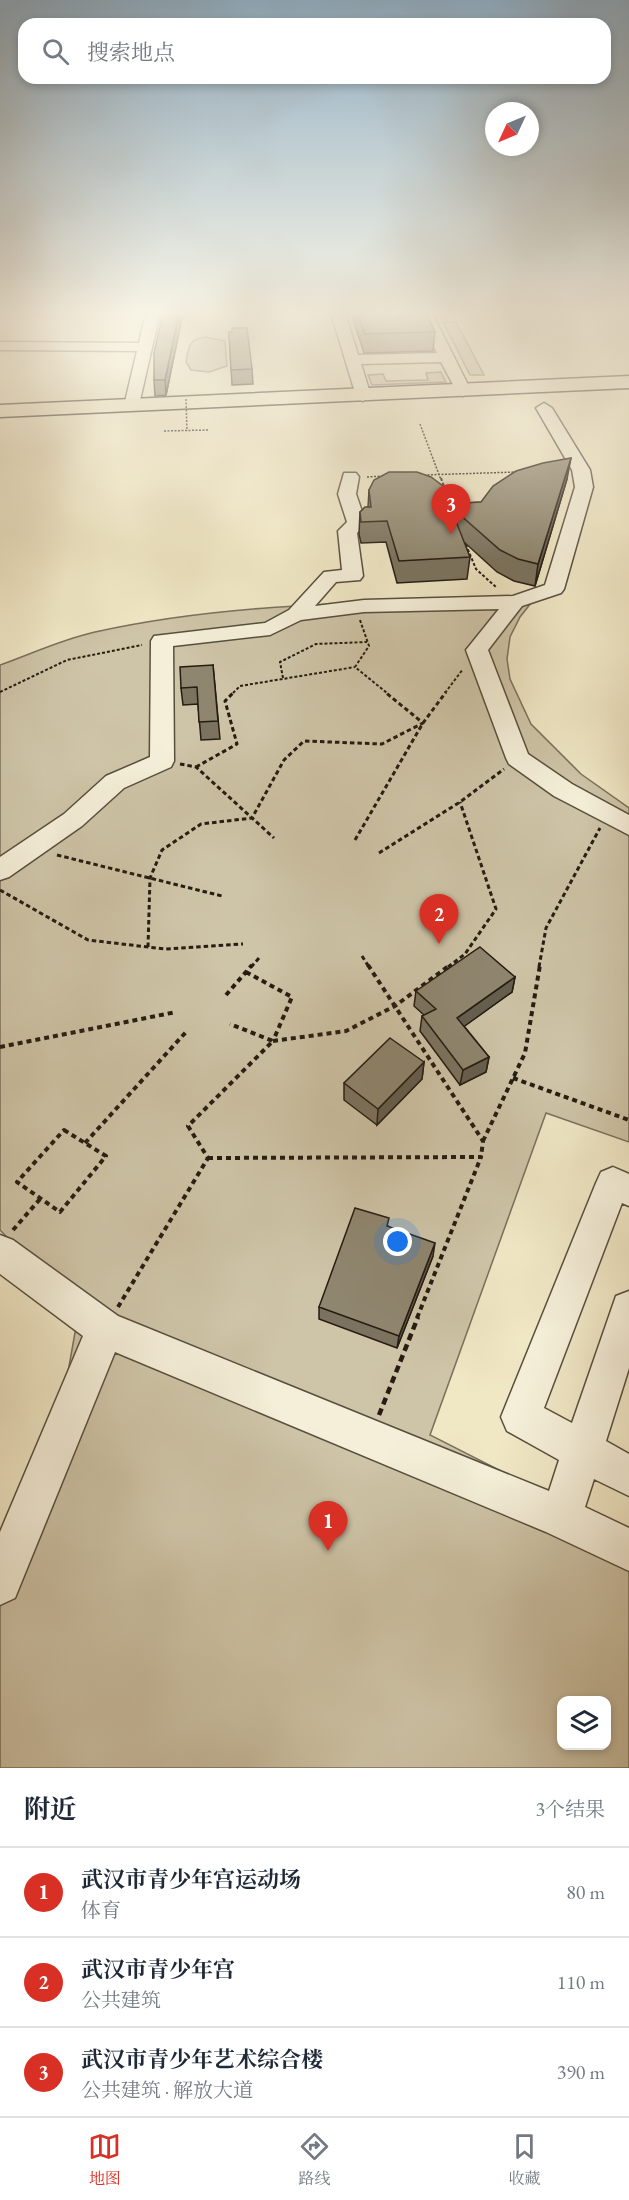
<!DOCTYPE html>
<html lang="zh">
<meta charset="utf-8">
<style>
body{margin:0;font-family:"EB Garamond","Noto Serif SC",serif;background:#f6f6f7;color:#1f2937}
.controls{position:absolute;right:18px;bottom:18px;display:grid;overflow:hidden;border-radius:12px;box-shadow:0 3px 9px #0003}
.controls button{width:54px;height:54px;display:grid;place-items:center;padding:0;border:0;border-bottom:2px solid #e0e1e3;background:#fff;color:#1f2937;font:30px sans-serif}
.compass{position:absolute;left:485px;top:102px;width:54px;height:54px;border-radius:50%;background:#fff;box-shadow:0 3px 9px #0003;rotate:226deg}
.you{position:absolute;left:398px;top:1242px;width:21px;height:21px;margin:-15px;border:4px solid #fff;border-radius:50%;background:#1a73e8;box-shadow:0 0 0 9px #1a73e833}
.badge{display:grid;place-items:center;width:39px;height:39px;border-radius:50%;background:#d93025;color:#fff;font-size:20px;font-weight:700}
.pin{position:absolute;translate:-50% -50px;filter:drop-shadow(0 2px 3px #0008)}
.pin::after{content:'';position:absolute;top:32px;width:21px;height:18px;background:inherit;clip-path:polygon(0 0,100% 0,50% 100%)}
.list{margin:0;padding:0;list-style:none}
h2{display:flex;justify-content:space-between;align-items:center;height:78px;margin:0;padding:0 24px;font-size:26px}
h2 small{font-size:20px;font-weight:400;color:#747a83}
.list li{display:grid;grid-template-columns:39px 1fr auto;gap:18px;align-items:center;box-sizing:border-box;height:90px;padding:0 24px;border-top:2px solid #e0e1e3}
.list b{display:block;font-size:22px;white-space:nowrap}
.list p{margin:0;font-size:20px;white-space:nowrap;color:#747a83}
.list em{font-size:20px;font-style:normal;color:#747a83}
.icon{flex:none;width:33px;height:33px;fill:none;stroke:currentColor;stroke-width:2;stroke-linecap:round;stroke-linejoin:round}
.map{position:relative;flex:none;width:629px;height:1768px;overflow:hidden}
.search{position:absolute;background:#fff;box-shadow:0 3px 9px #0003;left:18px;right:18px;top:18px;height:66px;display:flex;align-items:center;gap:15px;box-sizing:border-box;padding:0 21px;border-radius:18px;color:#747a83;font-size:22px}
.sheet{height:348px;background:#fff}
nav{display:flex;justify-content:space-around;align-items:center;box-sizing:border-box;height:84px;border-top:2px solid #e0e1e3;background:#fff;font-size:16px;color:#747a83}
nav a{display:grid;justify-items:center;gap:3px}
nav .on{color:#d93025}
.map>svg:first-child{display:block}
.green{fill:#cec4a7;stroke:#7a705c;stroke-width:1.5;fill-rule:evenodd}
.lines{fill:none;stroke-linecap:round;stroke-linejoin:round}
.minor-casing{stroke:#584f3f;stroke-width:3}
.major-casing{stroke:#261c12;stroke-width:3}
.path-far4{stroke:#261c12;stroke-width:1.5;stroke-dasharray:2 1.5;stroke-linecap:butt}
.path-far3{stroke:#261c12;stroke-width:2;stroke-dasharray:3 2;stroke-linecap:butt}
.path-far2{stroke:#261c12;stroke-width:3;stroke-dasharray:4.5 3;stroke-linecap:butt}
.path-far1{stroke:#261c12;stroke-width:4;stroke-dasharray:5 4;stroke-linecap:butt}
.path{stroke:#261c12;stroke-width:4.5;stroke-dasharray:7 4.5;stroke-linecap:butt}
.minor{fill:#f5efd9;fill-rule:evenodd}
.major{fill:#f0e7c5;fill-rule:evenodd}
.path-bridge{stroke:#261c12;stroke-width:1.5;stroke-dasharray:2 1.5;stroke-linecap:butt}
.wall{fill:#7b735f;stroke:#261c12;stroke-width:1.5}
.shaded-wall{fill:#645e4e;stroke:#261c12;stroke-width:1.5}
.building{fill:#8f866f;stroke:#261c12;stroke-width:1.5}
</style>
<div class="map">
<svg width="629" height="1768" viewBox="0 0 629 1768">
<rect width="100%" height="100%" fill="#f0e7c5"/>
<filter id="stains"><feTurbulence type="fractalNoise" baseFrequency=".00333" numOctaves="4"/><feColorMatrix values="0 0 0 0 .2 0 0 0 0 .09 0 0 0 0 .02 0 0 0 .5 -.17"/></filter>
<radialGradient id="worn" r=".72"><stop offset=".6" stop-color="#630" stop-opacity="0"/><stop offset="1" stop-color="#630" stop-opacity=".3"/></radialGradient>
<path class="green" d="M443,322H456L484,375H470Z
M206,337L225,341L227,366L209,372L191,370L186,362C189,345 189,339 206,337Z
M441,372L446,382L372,385L368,375L383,374L386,381L428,380L426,373Z
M535,598L520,617L510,637L507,659L510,679L531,724L581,774L629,808V1142L546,1113L430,1435L629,1536V1768H0V1540L68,1372L76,1327L63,1294L0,1230V665C31,654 63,639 95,632C238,600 389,603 535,598ZM562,1700H606V1746H562Z"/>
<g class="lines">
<g class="minor-casing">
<path id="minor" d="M146,313H160L138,409H126L124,406L137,351L0,350V342L139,343Z
M331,313H345L358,355L437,353L418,313H432L471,391L463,396L458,394L441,362L361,364L371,396L363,401L357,399Z
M544,403L552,408L590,470L593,487L564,589L561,593L522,606L488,650L528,754L572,784L629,815V835L554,796L509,764L506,758L466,650L499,609L364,612L301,620L270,635L173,646L174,761L171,767L124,788L82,826L9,877L0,880V857L64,814L106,776L150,757L151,641L154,636L265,623L289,610L324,572L342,570L338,531L347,522L338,494L344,473H356L359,477L356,494L366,523L357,533L363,576L360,580L336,582L315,606L364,600L513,596L545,585L575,487L572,470L536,408Z
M613,1167L629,1174V1206L622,1203L544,1408L572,1423L616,1296L629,1291V1368L606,1441L629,1454V1496L594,1479L585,1507L629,1528V1571L546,1532L115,1352L15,1598L0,1605V1532L83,1336L0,1274V1235L13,1240L118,1316L549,1491L559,1460L507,1431L501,1417L596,1183L601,1172Z"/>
</g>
<g class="major-casing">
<path id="major" d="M629,376V388L0,417V405Z"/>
</g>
<path class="path-far4" d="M420,424L441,480
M164,431L208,430
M424,475L516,472
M367,477L384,476"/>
<path class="path-far3" d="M441,478L451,506
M464,540L476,569L497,588
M360,620L369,646L355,667L387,693
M283,678L280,662L316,644L367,642
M0,692L67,660L142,645
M233,693L240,686L355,667
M445,693L463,669"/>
<path class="path-far2" d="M180,764L196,767L274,838
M196,767L237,744L225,701L234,692
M355,840L423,723L446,692
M379,853L460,802L504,769
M57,855L222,896
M0,890L88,940L165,949L243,944
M148,947L150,878L162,850L201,824L252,818L284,760L304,741L382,744L423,723L385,692
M362,956L369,967
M251,967L259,958
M448,967L465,954L496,909L460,802
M539,967L546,928L600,828"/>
<path class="path-far1" d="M368,965L483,1141L481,1157
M246,972L292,997L273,1041
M226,995L252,965
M273,1041L346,1031L395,1006L450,965
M0,1047L176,1012
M513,1078L629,1120
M64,1130L106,1156L60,1212L17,1182Z
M483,1141L525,1053L540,965
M85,1143L186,1032
M208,1158L481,1157L417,1318
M13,1230L40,1199
M118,1307L208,1158L188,1126L273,1041L230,1024"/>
<path class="path" d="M379,1415L418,1317"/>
<use href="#minor" class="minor"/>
<use href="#major" class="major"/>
<path class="path-bridge" d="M186,399L187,431"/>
</g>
<path class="wall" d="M163,313H183L166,395L155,396L154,380Z
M351,313H426L435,332L433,351L364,353Z
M229,332H232L252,369L253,384L232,385Z
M567,479L535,586L514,581L497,572L464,542L470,557L467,579L397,583L386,542L361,543L359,534L360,512L368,507L369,490L449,504L481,502Z
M213,665L220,739L201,740L198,704L183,705L181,688Z
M515,977L512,992L464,1026L489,1057L486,1072L460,1085L420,1031L422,1016L424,1015L414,1006L416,991Z
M424,1062L422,1079L377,1125L344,1100V1083Z
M388,1226L433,1256L397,1348L319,1319V1307Z"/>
<path class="shaded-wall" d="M179,313H183L166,395L165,380Z
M571,458L567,479L535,586L538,564Z
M515,977L512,992L455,1033L457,1018Z
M489,1057L486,1072L460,1085L463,1070Z
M424,1062L422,1079L377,1125L378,1109Z
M435,1243L433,1256L397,1348L399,1336Z"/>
<path class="building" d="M163,313H179L165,380H154V353Z
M357,313H426L435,332L365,334Z
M232,328H247L252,369L231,370L229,332H232Z
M571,458L538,564L518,559L500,550L450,506L470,557L399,561L387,521L361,522L360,512L365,507H371L369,490L374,480L389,472H417L431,477L443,486L449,504L481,502L493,486L516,471L543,463Z
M213,665L218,721L199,722L197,687L181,688L180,667Z
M480,947L515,977L457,1018L489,1057L463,1070L422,1016L436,1009L416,991Z
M390,1038L424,1062L378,1109L344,1083Z
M355,1208L389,1218L387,1226L435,1243L399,1336L319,1307Z"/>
<linearGradient id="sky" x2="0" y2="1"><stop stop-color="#8fadc2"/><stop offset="0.56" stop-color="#f8f4e5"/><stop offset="1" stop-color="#f8f4e5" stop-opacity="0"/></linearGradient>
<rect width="629" height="560" fill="url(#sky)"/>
<rect width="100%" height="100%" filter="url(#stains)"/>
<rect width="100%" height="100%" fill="url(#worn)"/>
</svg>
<div class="controls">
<button><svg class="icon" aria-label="layers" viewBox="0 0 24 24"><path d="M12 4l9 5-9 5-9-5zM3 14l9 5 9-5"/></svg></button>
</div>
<svg class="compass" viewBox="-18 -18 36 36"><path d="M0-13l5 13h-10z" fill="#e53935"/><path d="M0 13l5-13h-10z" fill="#747a83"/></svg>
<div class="you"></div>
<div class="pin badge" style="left:328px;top:1551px">1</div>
<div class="pin badge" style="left:439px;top:944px">2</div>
<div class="pin badge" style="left:451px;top:534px">3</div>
<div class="search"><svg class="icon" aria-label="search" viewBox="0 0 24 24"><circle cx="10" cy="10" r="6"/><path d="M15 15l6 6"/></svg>搜索地点</div>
</div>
<section class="sheet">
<h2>附近<small>3个结果</small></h2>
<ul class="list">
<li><span class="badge">1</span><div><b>武汉市青少年宫运动场</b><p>体育</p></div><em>80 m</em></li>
<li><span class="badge">2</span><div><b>武汉市青少年宫</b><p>公共建筑</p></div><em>110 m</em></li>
<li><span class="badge">3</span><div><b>武汉市青少年艺术综合楼</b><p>公共建筑 · 解放大道</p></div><em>390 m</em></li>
</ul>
</section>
<nav>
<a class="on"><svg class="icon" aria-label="map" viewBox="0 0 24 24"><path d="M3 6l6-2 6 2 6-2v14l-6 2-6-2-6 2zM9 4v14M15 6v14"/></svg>地图</a>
<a><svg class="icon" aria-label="directions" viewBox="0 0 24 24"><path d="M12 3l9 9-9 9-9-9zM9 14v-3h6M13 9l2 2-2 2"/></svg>路线</a>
<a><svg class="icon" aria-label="saved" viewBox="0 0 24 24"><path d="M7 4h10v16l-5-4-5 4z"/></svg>收藏</a>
</nav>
